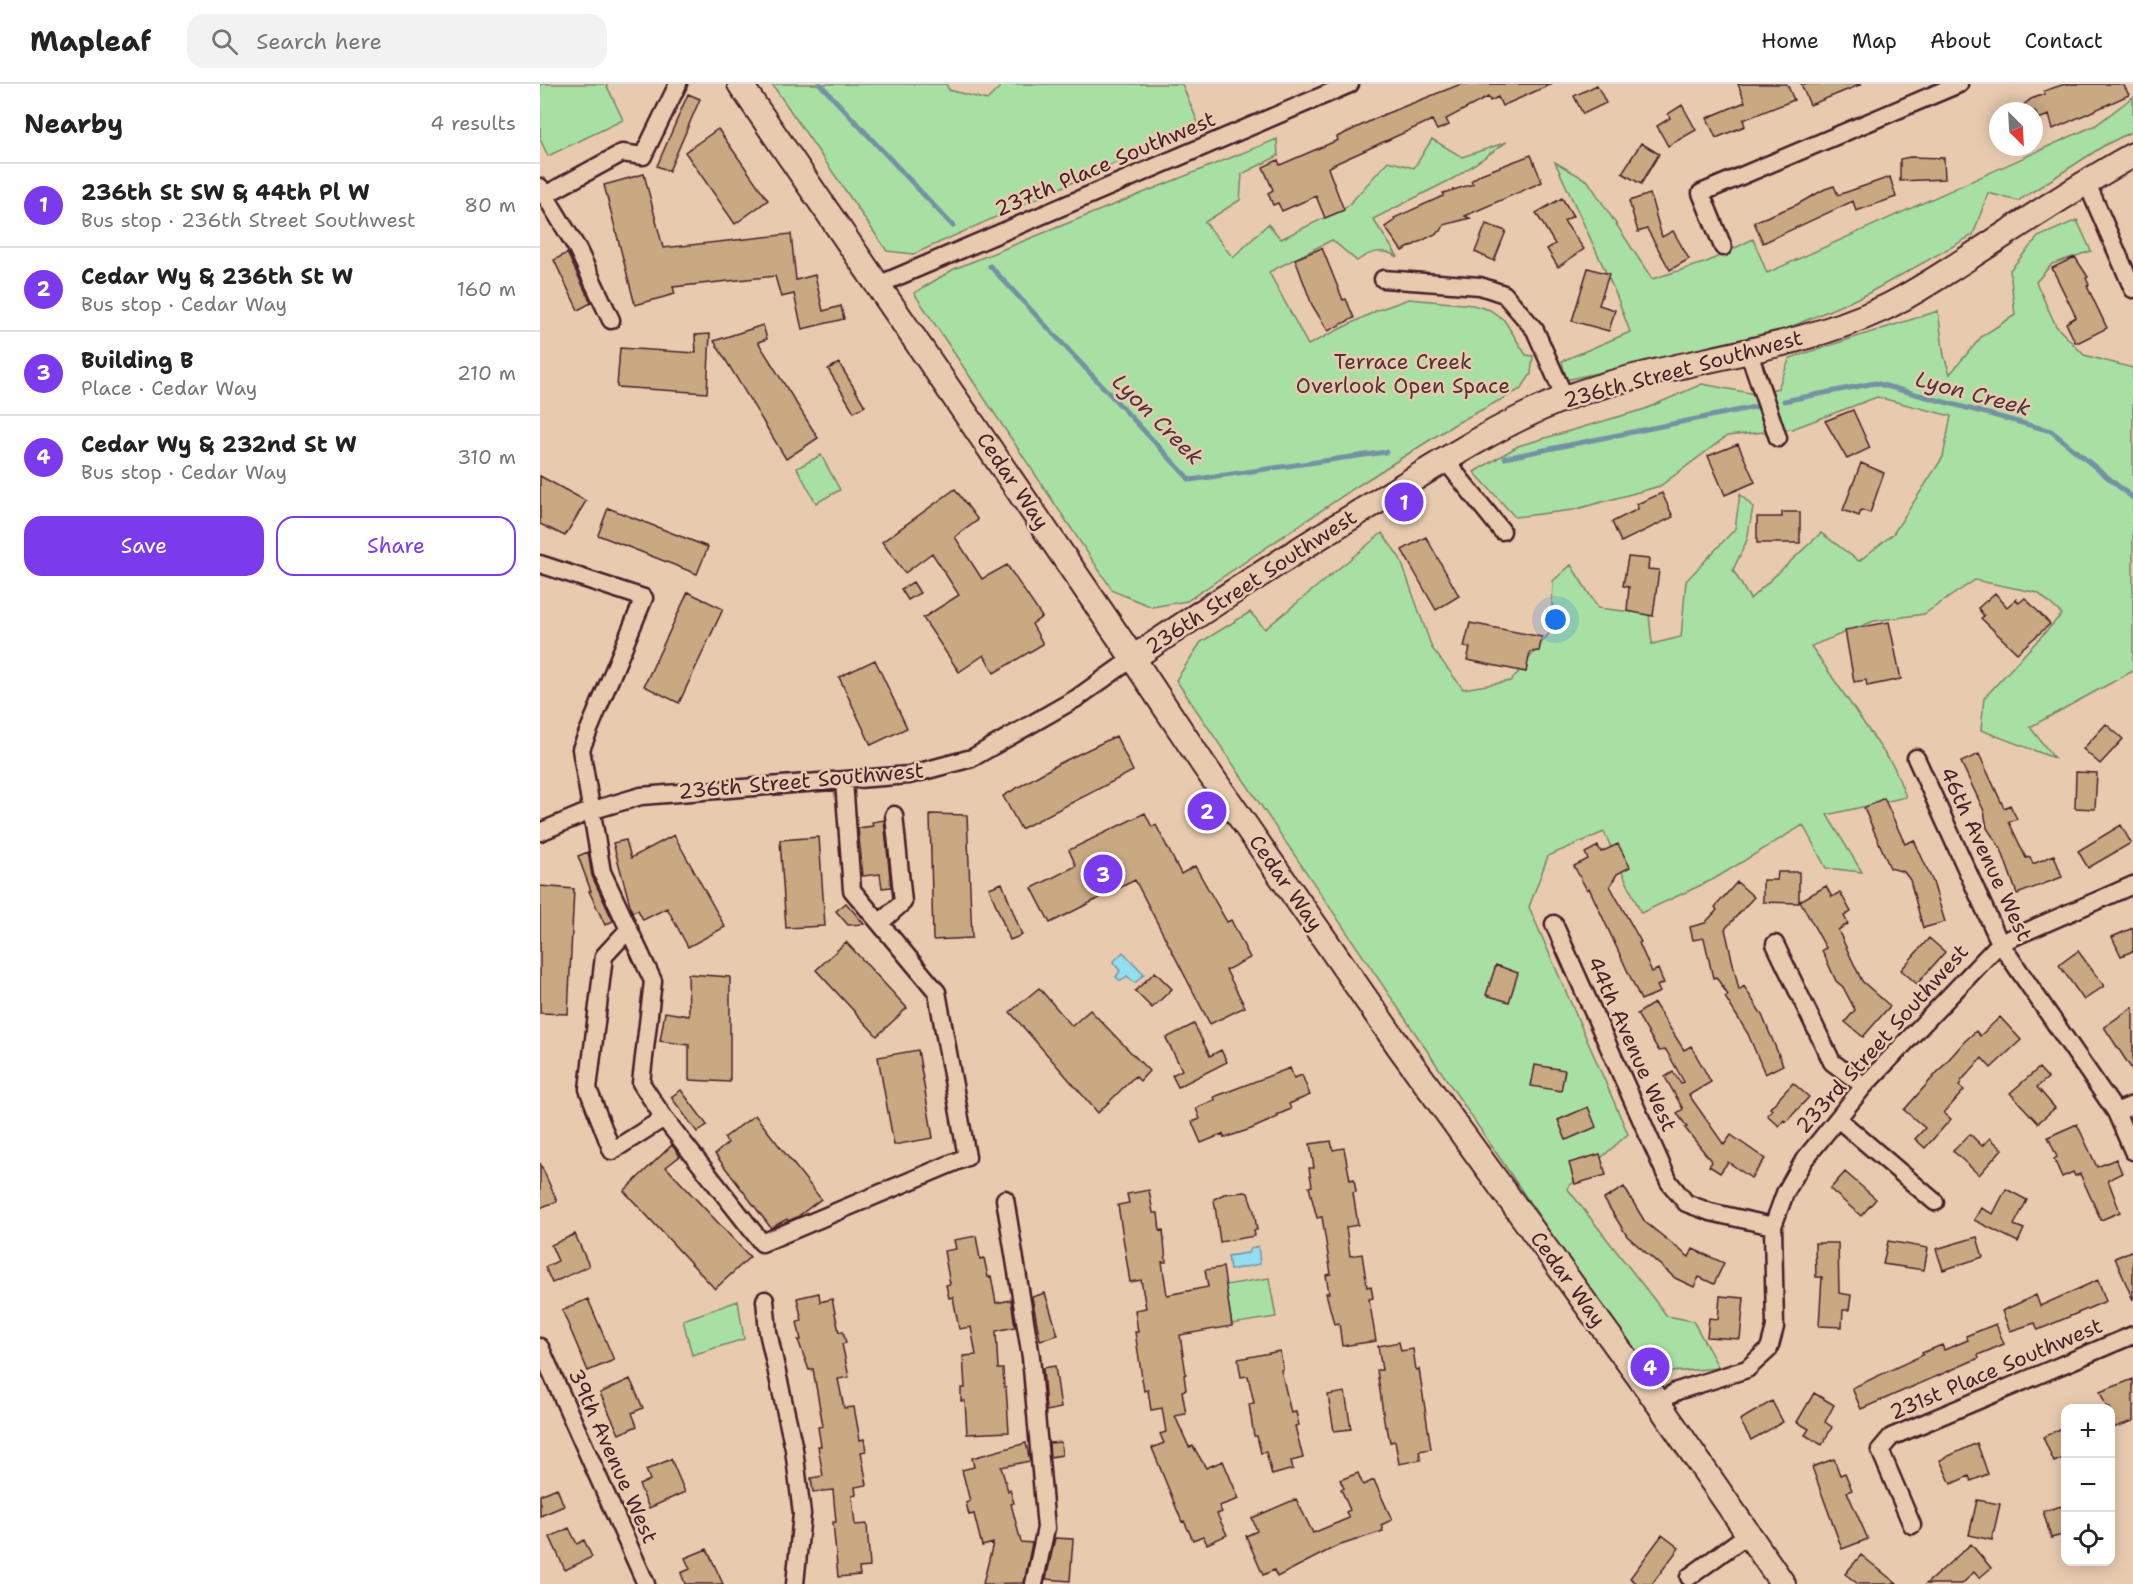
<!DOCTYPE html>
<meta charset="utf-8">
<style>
body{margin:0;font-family:"Shantell Sans",sans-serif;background:#f2f2f2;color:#222}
.controls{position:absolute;right:18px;bottom:18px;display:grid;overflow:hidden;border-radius:12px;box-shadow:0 3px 15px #0003}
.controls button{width:54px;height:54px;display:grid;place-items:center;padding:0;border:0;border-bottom:2px solid #e0e0e0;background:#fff;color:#222;font:30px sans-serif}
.compass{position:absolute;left:1449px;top:18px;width:54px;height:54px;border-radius:50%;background:#fff;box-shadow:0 3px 15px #0003;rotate:156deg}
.you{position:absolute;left:1016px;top:536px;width:21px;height:21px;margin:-15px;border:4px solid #fff;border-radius:50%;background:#1a73e8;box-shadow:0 0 0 9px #1a73e833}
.badge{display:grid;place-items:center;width:39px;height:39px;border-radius:50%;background:#7c3aed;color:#fff;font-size:20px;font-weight:700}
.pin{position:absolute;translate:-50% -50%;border:3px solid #fff;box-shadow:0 2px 6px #0006}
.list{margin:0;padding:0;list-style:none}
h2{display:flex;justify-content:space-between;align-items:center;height:78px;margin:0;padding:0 24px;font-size:26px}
h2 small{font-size:20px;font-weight:400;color:#767676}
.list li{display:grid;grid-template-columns:39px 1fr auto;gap:18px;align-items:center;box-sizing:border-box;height:84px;padding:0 24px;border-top:2px solid #e0e0e0}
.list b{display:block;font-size:22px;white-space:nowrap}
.list p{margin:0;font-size:20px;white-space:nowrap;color:#767676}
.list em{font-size:20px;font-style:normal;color:#767676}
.actions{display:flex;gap:12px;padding:18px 24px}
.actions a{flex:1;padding:14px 0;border:2px solid #7c3aed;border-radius:18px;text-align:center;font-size:21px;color:#7c3aed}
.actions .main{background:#7c3aed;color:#fff}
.icon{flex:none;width:33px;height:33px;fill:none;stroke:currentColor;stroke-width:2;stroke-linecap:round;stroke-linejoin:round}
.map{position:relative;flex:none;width:1593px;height:1500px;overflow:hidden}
header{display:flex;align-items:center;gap:36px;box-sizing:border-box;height:84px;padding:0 30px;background:#fff;border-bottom:2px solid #e0e0e0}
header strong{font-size:28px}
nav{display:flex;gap:33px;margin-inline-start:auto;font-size:21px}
.search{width:420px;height:54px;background:#f2f2f2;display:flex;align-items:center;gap:15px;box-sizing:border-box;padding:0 21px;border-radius:18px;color:#767676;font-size:22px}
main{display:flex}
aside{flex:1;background:#fff}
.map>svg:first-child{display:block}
.green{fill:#a8e0a4;stroke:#798068;stroke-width:1.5}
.water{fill:#92dff1;stroke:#7592a2;stroke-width:1.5}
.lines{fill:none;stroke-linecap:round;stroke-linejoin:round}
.stream{stroke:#7592a2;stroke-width:5}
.building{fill:#c9a982;stroke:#4a1f2b;stroke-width:1.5}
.minor-casing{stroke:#4a1f2b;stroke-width:21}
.secondary-casing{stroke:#4a1f2b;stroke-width:28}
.minor{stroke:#e8cbaf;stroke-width:16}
.secondary{stroke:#e8cbaf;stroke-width:24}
.labels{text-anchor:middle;stroke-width:5;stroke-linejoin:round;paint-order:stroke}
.street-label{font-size:21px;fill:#4a1f2b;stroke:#e8cbaf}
.park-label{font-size:21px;fill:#533237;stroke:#e8cbaf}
.water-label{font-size:22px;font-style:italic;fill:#51323f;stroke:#e8cbaf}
</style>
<header>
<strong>Mapleaf</strong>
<div class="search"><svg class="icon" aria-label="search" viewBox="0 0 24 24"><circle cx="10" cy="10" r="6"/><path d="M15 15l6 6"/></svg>Search here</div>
<nav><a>Home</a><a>Map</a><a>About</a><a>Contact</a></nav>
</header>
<main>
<aside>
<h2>Nearby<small>4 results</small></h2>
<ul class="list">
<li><span class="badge">1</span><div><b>236th St SW &amp; 44th Pl W</b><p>Bus stop · 236th Street Southwest</p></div><em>80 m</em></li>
<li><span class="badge">2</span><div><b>Cedar Wy &amp; 236th St W</b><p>Bus stop · Cedar Way</p></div><em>160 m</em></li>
<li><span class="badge">3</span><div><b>Building B</b><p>Place · Cedar Way</p></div><em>210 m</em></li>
<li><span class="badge">4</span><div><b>Cedar Wy &amp; 232nd St W</b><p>Bus stop · Cedar Way</p></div><em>310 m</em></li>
</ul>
<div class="actions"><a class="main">Save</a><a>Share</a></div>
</aside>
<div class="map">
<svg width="1593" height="1500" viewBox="0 0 1593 1500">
<rect width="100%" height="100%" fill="#e8cbaf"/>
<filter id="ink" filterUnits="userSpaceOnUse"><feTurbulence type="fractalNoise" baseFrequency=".0167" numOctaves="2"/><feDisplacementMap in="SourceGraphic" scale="12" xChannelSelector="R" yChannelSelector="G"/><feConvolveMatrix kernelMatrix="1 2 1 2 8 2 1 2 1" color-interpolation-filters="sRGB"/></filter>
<g filter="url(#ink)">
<path class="green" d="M0,0H66L83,36L8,72L0,55Z
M232,0H406L409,6L447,16L463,0H642L659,41L374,170L347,167Z
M1593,13V47L1565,61L1478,117L1448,109L1433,151L1325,211L1239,248L1026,296L1022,277L1090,248L1076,210L1015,78L1048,97L1112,195L1167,178L1213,155L1227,189L1556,41Z
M737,55L738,72L702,90L700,116L665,138L693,174L728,140L741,155L807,123L848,77L874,84L892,55L922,73L967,58L914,94L833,135L858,173C843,164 831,167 817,177L792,156L729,188L768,261L838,226L869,215L933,221L950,226L964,236L986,271L993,272L991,290L981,305L915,340L819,401L647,517L612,523L573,507L374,209L414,185Z
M1537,136L1551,167L1512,180L1496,198L1516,242L1544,271L1593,284V587L1490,643L1514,674L1441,646L1444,614L1522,530L1498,509L1435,496L1384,530L1334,537L1271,562L1354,683L1366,713L1287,731L1322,788L1286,784L1263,741L1174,795L1101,829L1064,748L1008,772L989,823L1088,1050L1027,1104L1127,1232L1153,1237L1179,1284L1106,1290L636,596L661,558L710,528L725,545L842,449L860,474L892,564L923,605L971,597L1011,547L1013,497L1031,481L1058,524L1109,530L1112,560L1141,553L1146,497L1195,445L1200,410L1213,423L1207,456L1193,486L1210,515L1281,449L1319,477L1353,450L1403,373L1411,332L1337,313L1252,345L1187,352L1120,402L1033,426L975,433L934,388L978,362L1105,325L1162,300L1215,310L1238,304L1250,274L1398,227L1404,272L1410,290L1442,252L1475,231L1470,186L1498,153Z
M281,371L300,406L276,419L257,384Z
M729,1194L736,1233L692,1240L685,1201Z
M198,1217L204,1255L152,1271L143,1236Z"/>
<path class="water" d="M583,868L604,890L595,899L587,892L581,897L576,893L580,887L573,878Z
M718,1162L720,1180L690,1186L688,1172L708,1169L712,1164Z"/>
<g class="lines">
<path class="stream" d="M280,0L413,142
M450,182L650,396L846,368
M1244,317L1335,299L1511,347L1593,414
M965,374L1215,323"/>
</g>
<path class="building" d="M921,0H1012L962,22L958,13L950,17L948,13L906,35L909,41L897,46L892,36L797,79L788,84L804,126L785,134L776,112L742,127L738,119L733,121L728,109L733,106L723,83L738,76L740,81L798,56L797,53L845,30Z
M1198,0H1247L1254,16L1203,36L1205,42L1176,54L1167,34L1205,18Z
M1261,0H1322L1270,21Z
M1525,0H1583L1589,11L1513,45L1509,31L1498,35L1495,27H1476L1491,15L1505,10L1504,7Z
M1057,1L1066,19L1043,30L1034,12Z
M148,10L160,15L129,87L117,82Z
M1142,21L1156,46L1128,62L1117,42L1130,34L1128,30Z
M178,45L228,116L195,140L145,68Z
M1101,59L1119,70L1101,100L1082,89Z
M991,71L1002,98L925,132L930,134L904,141L901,147L862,167L845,143L855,136L854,134L903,112V109L933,100L931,97L941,90Z
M1370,73L1404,74L1405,95L1360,97V75Z
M104,90L123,164L251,150L256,196L275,191L283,227L301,222L304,235L262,245L254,210L241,213L235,192L133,203L135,210L95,221L64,101Z
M1350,93L1356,113L1316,127L1313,117L1223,159L1214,138L1256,121L1285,105L1294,102L1298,111Z
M1110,110L1122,153L1133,147L1149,175L1130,186L1107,145L1098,148L1089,117Z
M1022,114L1033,132L1024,137L1044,165L1018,183L1007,165L1015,160L996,129Z
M946,140L966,147L954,177L935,168Z
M782,164L803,216L806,215L814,234L788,247L772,221L755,175Z
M27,169L51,219L38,226L14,176Z
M1535,173L1548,193L1546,194L1549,201L1547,202L1567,244L1539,258H1535L1526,239L1536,233L1512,184Z
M1048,184L1069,190L1059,221L1075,226L1069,247L1032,237Z
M223,241L227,255L218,258L278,354L246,375L174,257Z
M170,250L167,309L77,303L80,264L156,269L155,251Z
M299,279L325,322L314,328L288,285Z
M1313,326L1330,364L1307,375L1285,337Z
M1198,360L1215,398L1185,411L1168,372Z
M1321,379L1344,389L1330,429L1321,426L1319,432L1303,426Z
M0,392L46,417L25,452L0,440Z
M415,405L438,436L415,453L442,495L467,481L502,533L492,540L503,560L454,589L444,571L419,588L383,534L419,511L392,469L365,489L342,458Z
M1122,409L1133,433L1081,458L1072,438L1098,425L1097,420Z
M68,424L168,463L157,490L58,451Z
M1242,428H1260V459H1217V433H1242Z
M886,453L919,512L896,526L862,466Z
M1088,473L1109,475L1108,485L1119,486L1113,532L1087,527L1089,503L1083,502Z
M373,498L380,509L368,516L361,505Z
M148,508L183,525L139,619L104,602Z
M1455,509L1467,523L1476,515L1479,519L1485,514L1510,540L1477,569L1441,534L1444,532L1438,524Z
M1349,538L1361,595L1327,602L1326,596L1314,598L1305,546Z
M930,539L1002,553L999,567L990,568L986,588L927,576L930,564L924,563Z
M335,576L367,644L331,661L299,593Z
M1566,640L1583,655L1560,680L1543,665Z
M576,652L593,687L481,745L463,712L518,680Z
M1439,670L1464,724L1470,721L1477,735L1469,738L1486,774L1490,773L1493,780L1514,771L1522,793L1477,810L1461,765L1447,744L1444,727L1421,678Z
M1536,688L1557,689L1555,725L1535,724Z
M1344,714L1365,760L1374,756L1393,798L1405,838L1383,844L1370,796L1364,788L1350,784L1324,724Z
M605,729L612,743L616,741L641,790L655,782L687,838L691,836L710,874L686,886L705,923L670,940L595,796L510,839L492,804L536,782L529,766Z
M390,730L427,731L432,854L393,856Z
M344,736L351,803L342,804L340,790L323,792L318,744L333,742L332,738Z
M1581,741L1591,759L1548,784L1538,767Z
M134,751L185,843L148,863L127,824L103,836L98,826L92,828L73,759L86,756L91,774Z
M279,753L285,842L246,844L240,756Z
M1078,760L1090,783L1077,790L1070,802L1101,858L1099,859L1112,888L1118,885L1124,899L1117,902L1120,908L1101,916L1049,804L1047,806L1034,782L1048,775L1045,769L1058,762L1061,768Z
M48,768L52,792L73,837L65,841L49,807H51L38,772Z
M1238,788H1259V819L1223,818V796H1237Z
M1197,798L1214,813L1185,845L1199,906L1204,902L1222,931L1243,981L1225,990L1208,950L1185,913L1188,911L1176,893L1173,894L1164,854L1153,856L1150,843L1165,839L1177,826L1175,823Z
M462,799L482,851L470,856L449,804Z
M0,802L34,805L28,930L0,929Z
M1286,802L1292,813L1300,808L1311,828L1304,832L1308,840L1298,846L1322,897L1350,922L1323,953L1305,938L1315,926L1303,903L1296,897L1282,866L1286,864L1260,817Z
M306,819L324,840L308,841L296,827Z
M1593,844V867L1581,872L1572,853Z
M1389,854L1405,868L1377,900L1361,886Z
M306,858L367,924L337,952L276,886Z
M1538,867L1564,902L1544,916L1519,881Z
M956,881L978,889L969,918L946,911Z
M615,888L632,905L612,924L595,907Z
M148,890L190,893V998L149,996V961L120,957L125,928L149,932Z
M499,904L532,942L550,926L609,987L600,997L595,992L558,1029L470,928Z
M1114,919L1144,966L1151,962L1171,998L1149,1011L1184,1061L1191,1051L1225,1075L1211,1094L1188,1078L1180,1089L1169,1082L1172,1078L1145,1044L1147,1043L1137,1029L1143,1025L1125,993L1133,988L1141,999L1144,998L1126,966L1119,967L1097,930Z
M1593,923V987L1564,943Z
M1460,933L1481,956L1451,984L1442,974L1422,996L1419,1002L1424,1006L1404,1029L1411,1035L1385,1064L1375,1055L1385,1044L1364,1026L1425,957L1436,947L1440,952Z
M654,940L670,972L681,966L687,978L638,1003L632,991L642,986L626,954Z
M378,966L393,1054L354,1061L338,973Z
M995,981L1025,986L1021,1007L991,1002Z
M750,984L754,994L762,991L770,1011L749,1020L751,1025L737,1031L738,1033L711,1045L684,1054L683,1050L661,1059L652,1038L660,1035L656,1024L675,1016L674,1013Z
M1499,984L1508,994L1497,1003L1515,1024L1498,1039L1470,1009Z
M1253,999L1269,1013L1246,1038L1244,1036L1239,1042L1227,1031L1232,1026L1230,1024Z
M141,1006L167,1041L157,1048L131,1013Z
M1048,1023L1056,1043L1026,1056L1018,1036Z
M215,1031L281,1115L257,1133L248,1137L247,1135L231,1144L175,1070L188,1059L184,1054Z
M1537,1040L1557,1083L1576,1075L1582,1089L1568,1096L1580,1128L1561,1136L1540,1090L1535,1092L1533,1088L1522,1093L1514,1075L1517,1073L1508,1053Z
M1430,1050L1442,1062L1450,1054L1462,1065L1439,1091L1413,1067Z
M791,1057L793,1066L804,1064L810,1096L814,1095L816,1108L813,1109L818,1141L806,1143L810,1172L822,1170L827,1203L831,1202L833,1214L829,1215L836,1257L802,1262L799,1239L794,1240L786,1209H789L786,1191L791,1190L782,1133L777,1134L769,1103L772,1102L769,1084H774L770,1060Z
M132,1061L140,1072L126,1083L210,1173L175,1205L84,1107Z
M1060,1070L1066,1091L1035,1100L1029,1079Z
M0,1079L17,1117L0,1124Z
M1305,1088L1336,1115L1321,1132L1290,1105Z
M1084,1103L1105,1138L1149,1173L1153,1165L1184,1179L1174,1200L1159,1193L1154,1203L1135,1194L1087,1152L1064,1115Z
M1466,1105L1487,1116L1474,1141L1484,1145L1478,1158L1434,1136L1441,1124L1453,1130Z
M609,1106L613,1129H618L620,1147L623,1146L626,1178H622L627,1211L668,1203L665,1186L683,1183L692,1242L640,1251L646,1290L644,1291L646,1306L642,1307L646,1330L635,1332L649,1363L653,1362L666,1384L683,1377L699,1415L679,1422L682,1428L677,1430L687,1451L667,1460L663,1452L653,1456L644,1437L642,1438L612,1364L624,1359L620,1350L626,1348L622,1324L611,1326L608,1306L604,1307L595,1248H598L595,1226L606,1224L601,1196L590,1198L578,1121L589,1119L587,1110Z
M705,1108L708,1109L714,1127L717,1146H714L715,1152L680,1158L674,1115L684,1110Z
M35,1150L49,1182L12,1199L5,1183L18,1177L11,1161Z
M436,1152L440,1175L444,1174L448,1193L451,1192L456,1219L471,1216L475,1243L456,1247L458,1285H463L464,1303H466L469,1348L427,1350L425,1317H421V1304H425L423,1272L436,1271L431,1243L419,1245L413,1213L409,1214L406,1201L410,1200L404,1167L416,1165L414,1156Z
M1437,1153L1443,1173L1403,1186L1396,1165Z
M1348,1157L1388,1164L1384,1186L1343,1180Z
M1275,1159H1298L1299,1209L1311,1211L1309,1226H1303L1302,1243L1279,1242L1282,1193H1276Z
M1593,1166V1216L1575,1174Z
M1558,1196L1566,1217L1498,1246L1495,1239L1470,1247L1462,1227L1496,1211L1500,1222Z
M279,1209L280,1218L292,1215L299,1248L303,1247L306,1259L302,1260L309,1293L298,1295L304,1324L314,1323L320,1356L324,1355L326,1367L321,1368L327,1401L315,1403L316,1411L312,1412L315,1441L327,1440L330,1483L319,1484L320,1491L298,1493L293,1438H296L293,1406L273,1408L271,1394L283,1392L278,1362H281L278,1343L283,1342L273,1285L269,1286L258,1256H261L257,1238L262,1237L257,1214Z
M505,1209L518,1251L500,1256L492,1213Z
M1180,1212L1204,1214L1200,1255L1167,1253L1169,1234L1178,1235Z
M48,1215L74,1276L48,1287L22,1226Z
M1456,1240L1464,1260L1438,1271L1439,1274L1321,1325L1312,1304L1383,1271L1382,1269L1402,1261L1404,1266L1428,1256L1426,1252Z
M859,1258L861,1267L873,1265L876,1286L879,1285L891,1365L879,1367L881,1376L859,1380L855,1357L850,1358L847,1343H845L837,1286H842L838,1262Z
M740,1267L743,1285L741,1286L751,1329L756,1328L759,1341L755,1342L763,1374L751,1377L753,1385L732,1391L726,1368L721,1369L717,1352H714L709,1320L714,1319L708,1292L701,1293L698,1275Z
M515,1282L521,1324L506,1327L503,1284Z
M90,1295L103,1324L92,1329L97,1342L79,1350L60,1309Z
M1593,1295V1337L1570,1345V1324H1567L1560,1308Z
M805,1308L811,1345L794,1347L788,1311Z
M1274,1309L1294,1321L1285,1338L1292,1343L1282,1361L1265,1351L1269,1345L1257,1338Z
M1232,1317L1243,1338L1211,1356L1200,1336Z
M1526,1342V1373L1514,1378L1503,1353Z
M521,1358L522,1371L510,1373L509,1359Z
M486,1359L490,1377L461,1383L468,1407L470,1406L474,1419L471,1420L481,1458L492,1459L484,1499L443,1500L453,1459L442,1462L434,1430L429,1431L426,1419L430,1417L422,1386L434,1383L432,1374Z
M1437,1359L1448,1390L1431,1397L1429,1392L1411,1400L1400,1376Z
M131,1375L145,1408L109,1424L99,1401L110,1396L106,1386Z
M1294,1375L1300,1391L1305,1389L1312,1406L1307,1408L1328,1455L1302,1465L1272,1383Z
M818,1389L823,1401L834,1396L852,1436L841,1441L843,1447L795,1463L737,1493L734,1486L723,1491L706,1452L717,1447L712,1434L756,1415L773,1449L809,1434L806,1428L810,1426L801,1405L804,1404L800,1396Z
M17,1404L24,1422L0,1432V1411Z
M1437,1416L1460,1420L1452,1456L1429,1451Z
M1526,1421V1450L1511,1454L1503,1427Z
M29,1444L37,1460L44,1456L52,1473L25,1486L10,1453Z
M1122,1451L1139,1464L1112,1500H1098L1090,1494Z
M515,1454L533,1455L530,1497L506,1495Z
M1431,1460L1451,1484L1439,1494L1434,1488L1422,1500H1386Z
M167,1465L183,1500H145L141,1489L150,1485L145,1474Z
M1321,1471L1357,1500H1318L1305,1490Z"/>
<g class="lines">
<g class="minor-casing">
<path id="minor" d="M1546,97L1593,205
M0,103L37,164L71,236
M5,111L82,69L103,72L138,0
M1183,163L1161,109L1419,0
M843,195L940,202L964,210L995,246L1025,314
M338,201L810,0
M1208,266L1238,354
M905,376L962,447
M0,480L104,514L41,665L62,788L113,897L101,999L124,1034L222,1159L427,1073L397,908L312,806L304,697
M1376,674L1460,859L1576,1028L1593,1067
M0,748L50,727L101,712L369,691L432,674L537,614L593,574
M341,838L363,818L354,731
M1014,840L1129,1098L1146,1119L1170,1128L1233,1142
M89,845L64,872L48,1005L72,1067L124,1034
M1235,860L1292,978L1324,1002
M1576,1028L1593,1021
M1298,1035L1395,1118
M465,1115L491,1273L506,1444L494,1500
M225,1216L228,1248L254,1365L262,1430L255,1500
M0,1263L106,1500
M1118,1319L1137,1307L1207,1285L1229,1265L1235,1243L1233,1142L1245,1109L1264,1076L1324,1002L1460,859L1593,801
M1372,1441L1340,1366L1351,1353L1593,1251
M1149,1493L1208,1450"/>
</g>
<g class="secondary-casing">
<path id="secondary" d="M200,0L580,555L663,680L860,964L1118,1319L1243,1500
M593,574C678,517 763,462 851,409C906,375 964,338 1025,314C1128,276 1242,271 1342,225C1370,212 1398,193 1425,176C1480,141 1535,103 1593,71"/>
</g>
<use href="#minor" class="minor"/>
<use href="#secondary" class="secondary"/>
</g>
</g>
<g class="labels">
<g class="street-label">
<text transform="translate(565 80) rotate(-23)" y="7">237th Place Southwest</text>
<text transform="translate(1143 285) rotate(-15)" y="7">236th Street Southwest</text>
<text transform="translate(473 397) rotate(56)" y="7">Cedar Way</text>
<text transform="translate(711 498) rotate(-33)" y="7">236th Street Southwest</text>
<text transform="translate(261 697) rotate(-5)" y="7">236th Street Southwest</text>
<text transform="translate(1446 770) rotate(65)" y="7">46th Avenue West</text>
<text transform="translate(746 799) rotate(55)" y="7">Cedar Way</text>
<text transform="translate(1342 955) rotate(-48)" y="7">233rd Street Southwest</text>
<text transform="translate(1092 960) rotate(66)" y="7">44th Avenue West</text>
<text transform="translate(1028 1195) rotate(54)" y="7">Cedar Way</text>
<text transform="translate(1456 1285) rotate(-23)" y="7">231st Place Southwest</text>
<text transform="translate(73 1372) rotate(66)" y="7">39th Avenue West</text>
</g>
<g class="park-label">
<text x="863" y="285">Terrace Creek<tspan x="863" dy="24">Overlook Open Space</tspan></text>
</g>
<g class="water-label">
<text transform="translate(1433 309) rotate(15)" y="8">Lyon Creek</text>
<text transform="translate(618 335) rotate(45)" y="8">Lyon Creek</text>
</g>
</g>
</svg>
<div class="controls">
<button>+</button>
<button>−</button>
<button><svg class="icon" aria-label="locate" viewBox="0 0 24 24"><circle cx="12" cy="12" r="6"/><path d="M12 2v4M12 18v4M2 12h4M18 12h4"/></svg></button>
</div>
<svg class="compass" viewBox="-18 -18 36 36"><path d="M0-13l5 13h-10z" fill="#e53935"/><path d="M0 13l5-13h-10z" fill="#767676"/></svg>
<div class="you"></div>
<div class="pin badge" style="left:864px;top:418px">1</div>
<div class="pin badge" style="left:667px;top:727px">2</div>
<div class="pin badge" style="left:563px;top:790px">3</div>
<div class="pin badge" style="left:1110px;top:1283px">4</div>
</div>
</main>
